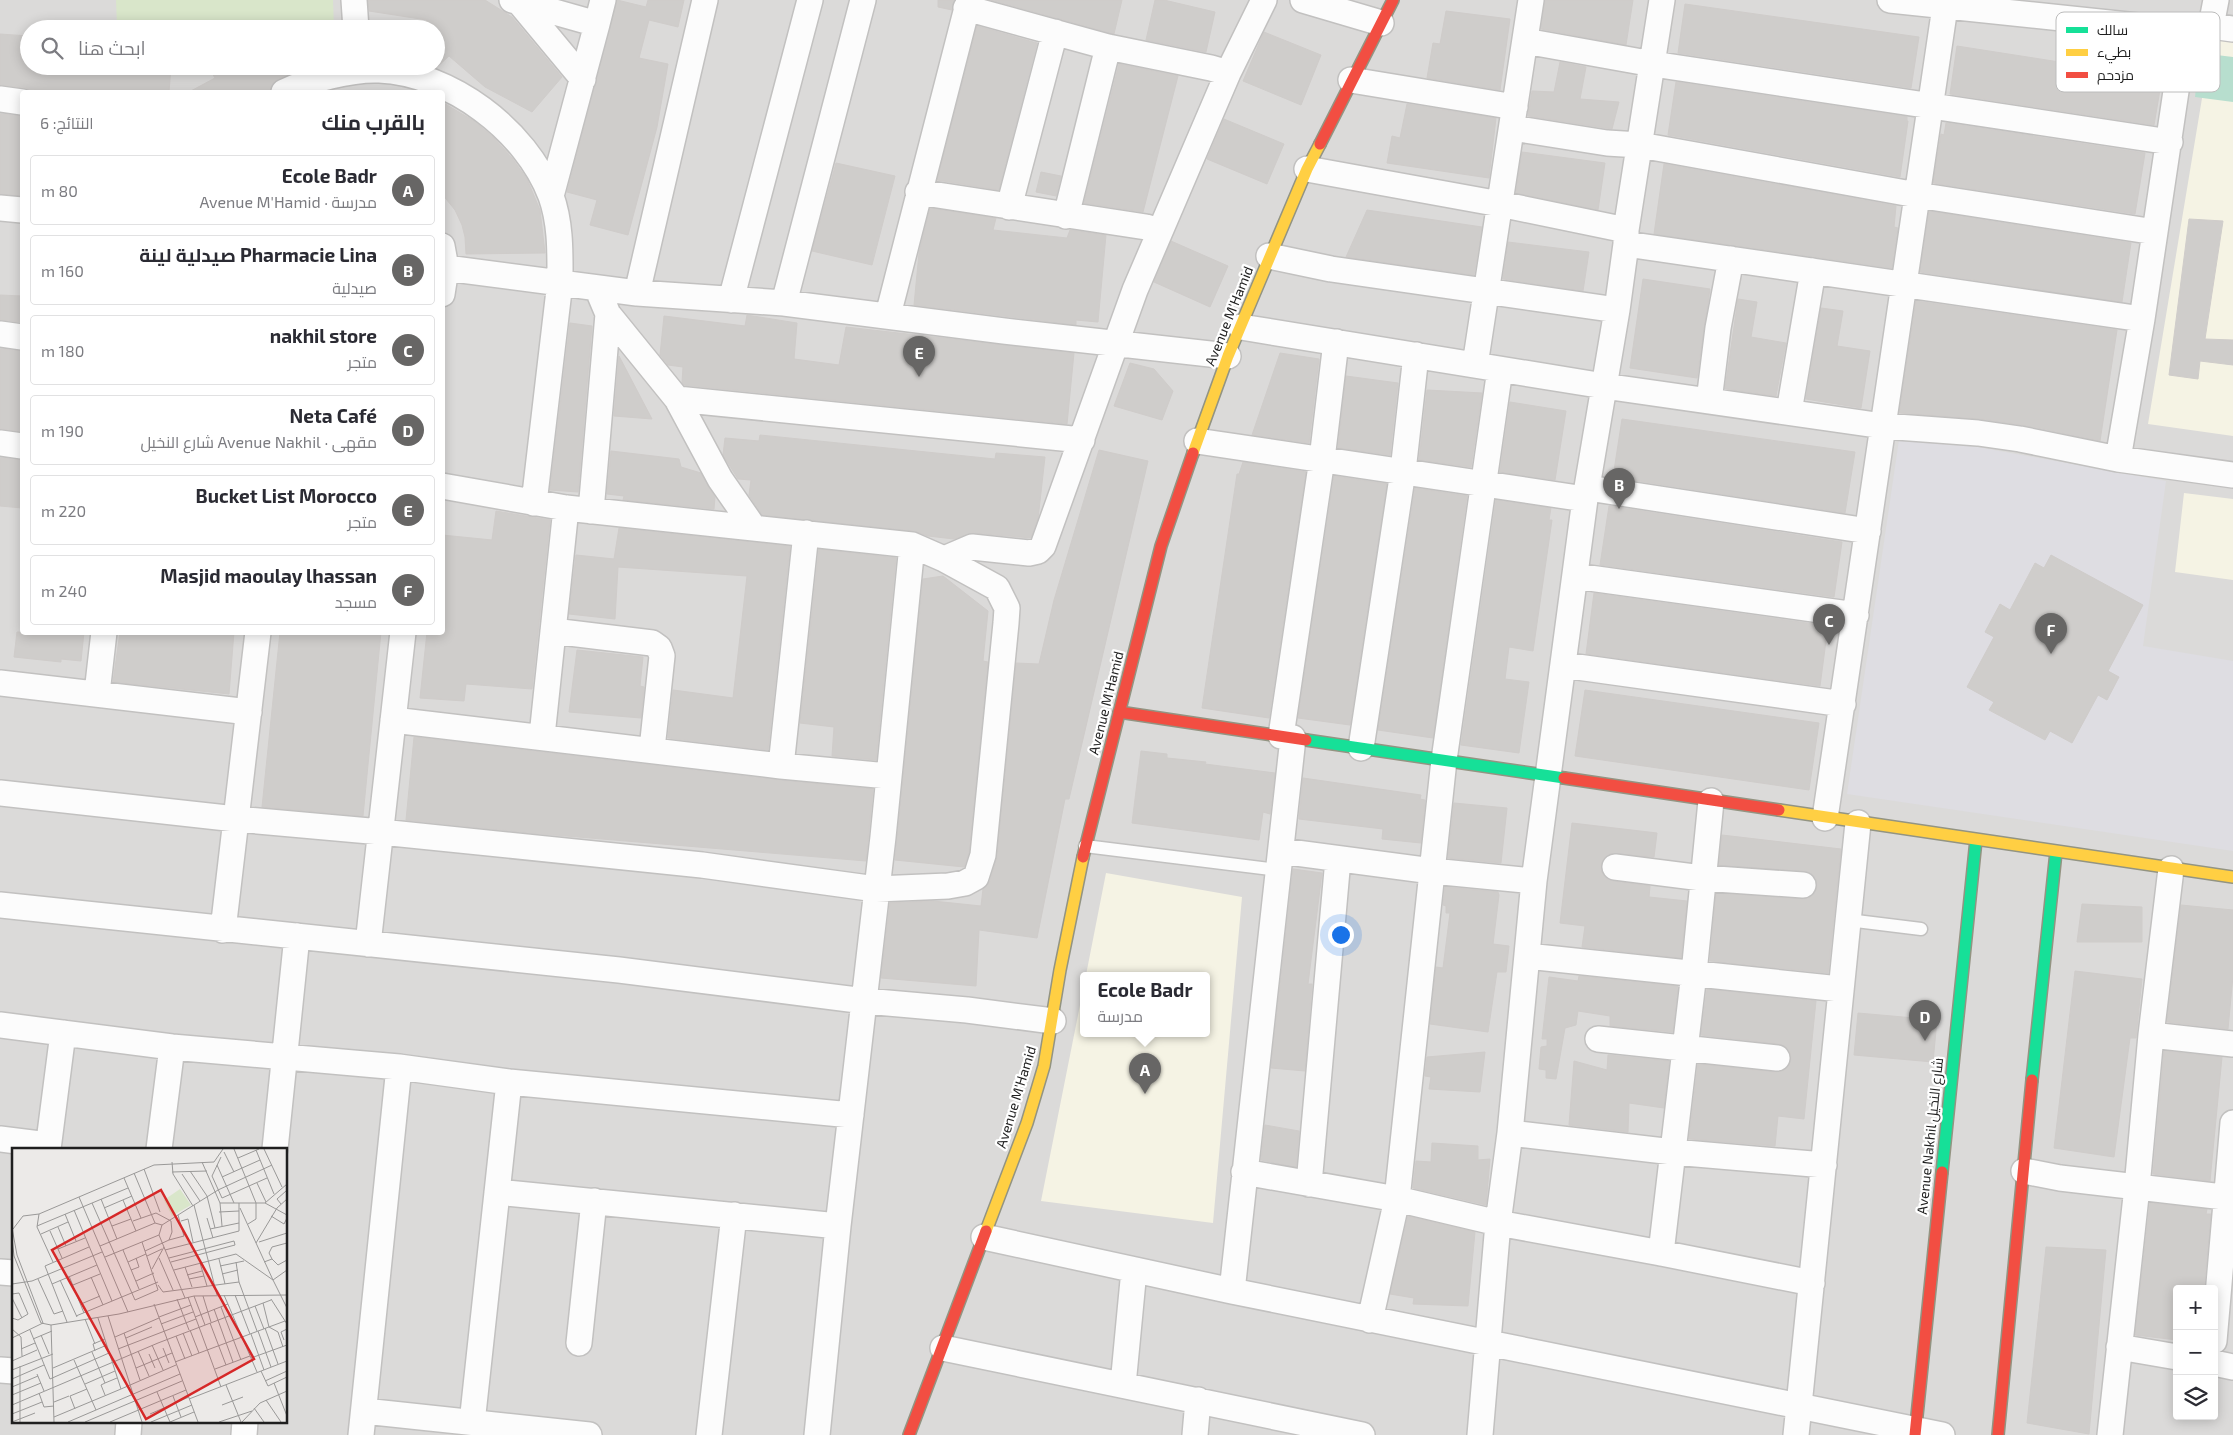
<!DOCTYPE html>
<html lang="ar">
<meta charset="utf-8">
<style>
body{margin:0;font-family:"Exo 2",Cairo,sans-serif;background:#f7f7f7;color:#2b2b33;direction:rtl}
.controls{position:absolute;right:15px;bottom:15px;display:grid;overflow:hidden;border-radius:5px;box-shadow:0 2px 12px #0003}
.controls button{width:45px;height:45px;display:grid;place-items:center;padding:0;border:0;border-bottom:1px solid #e1e1e2;background:#fff;color:#2b2b33;font:25px sans-serif}
.you{position:absolute;left:1340px;top:934px;width:18px;height:18px;margin:-12px;border:4px solid #fff;border-radius:50%;background:#1a73e8;box-shadow:0 0 0 8px #1a73e833}
.badge{display:grid;place-items:center;width:32px;height:32px;border-radius:50%;background:#676665;color:#fff;font-size:16px;font-weight:700}
.pin{position:absolute;translate:-50% -41px;filter:drop-shadow(0 1px 2px #0008)}
.pin::after{content:'';position:absolute;top:26px;width:18px;height:15px;background:inherit;clip-path:polygon(0 0,100% 0,50% 100%)}
.popup{position:absolute;left:1080px;top:972px;width:130px;height:65px;box-sizing:border-box;display:grid;place-content:center;border-radius:5px;background:#fff;filter:drop-shadow(0 1px 4px #0005);font-size:16px;white-space:nowrap;color:#7c7c81}
.popup b{font-size:19px;color:#2b2b33}
.popup::after{content:'';position:absolute;left:50%;top:100%;margin-left:-10px;border:10px solid transparent;border-top-color:#fff}
.list{margin:0;padding:0;list-style:none}
h2{display:flex;justify-content:space-between;align-items:center;height:65px;margin:0;padding:0 20px;font-size:21px}
h2 small{font-size:16px;font-weight:400;color:#7c7c81}
.list li{display:grid;grid-template-columns:32px 1fr auto;gap:15px;align-items:center;box-sizing:border-box;height:70px;margin:0 10px 10px;padding:0 10px;border:1px solid #e1e1e2;border-radius:5px}
.list b{display:block;font-size:19px;white-space:nowrap}
.list p{margin:0;font-size:16px;white-space:nowrap;color:#7c7c81}
.list em{font-size:16px;font-style:normal;color:#7c7c81}
.icon{flex:none;width:28px;height:28px;fill:none;stroke:currentColor;stroke-width:2;stroke-linecap:round;stroke-linejoin:round}
.map{position:relative;flex:none;width:2233px;height:1435px;overflow:hidden;direction:ltr}
.search{position:absolute;background:#fff;box-shadow:0 2px 12px #0003;left:20px;top:20px;width:425px;height:55px;display:flex;align-items:center;gap:12px;box-sizing:border-box;padding:0 18px;border-radius:28px;color:#7c7c81;font-size:19px}
.panel{position:absolute;background:#fff;box-shadow:0 2px 12px #0003;left:20px;top:90px;width:425px;height:545px;border-radius:5px;direction:rtl}
.map>svg:first-child{display:block}
.residential{fill:#dbdad9;fill-rule:evenodd}
.education{fill:#f5f3e4}
.grass{fill:#d9e6ca}
.pitch{fill:#b7dece}
.plaza{fill:#dedde2}
.building{fill:#cfcdcb;stroke:#cfccca}
.lines{fill:none;stroke-linecap:round;stroke-linejoin:round}
.lane-casing{stroke:#c2c1c0;stroke-width:15}
.street-casing{stroke:#c2c1c0;stroke-width:28}
.fast-casing{stroke:#939482;stroke-width:14}
.slow-casing{stroke:#939482;stroke-width:14}
.jam-casing{stroke:#939482;stroke-width:14}
.lane{stroke:#fcfcfc;stroke-width:12}
.street{stroke:#fcfcfc;stroke-width:25}
.fast{stroke:#16e098;stroke-width:11}
.slow{stroke:#ffcf43;stroke-width:11}
.jam{stroke:#f24e42;stroke-width:11}
.labels{text-anchor:middle;stroke-width:4.5;stroke-linejoin:round;paint-order:stroke}
.street-label{font-size:14px;fill:#1f1f1f;stroke:#fff}
.inset-road{fill:none;stroke:#9a9998;stroke-width:1}
.view{fill:#d62828;fill-opacity:0.15;stroke:#d62828;stroke-width:2.5}
.inset-edge{fill:none;stroke:#1f1f1f;stroke-width:2.5}
.key{fill:#fff;stroke:#bcbcbc;stroke-width:1}
.key-label{font-size:14px;fill:#1f1f1f}
</style>
<div class="map">
<svg width="2233" height="1435" viewBox="0 0 2233 1435">
<rect width="100%" height="100%" fill="#eceae8"/>
<path class="residential" d="M0,0H2233V1435H0ZM29,29H436V66H29ZM22,92H442V632H22ZM1084,975H1206V1033H1084ZM14,1149H286V1421H14ZM2177,1289H2214V1416H2177Z"/>
<path class="education" d="M2213,32L2233,34V436L2148,424Z
M2184,493L2233,499V580L2175,572Z
M1106,873L1242,897L1213,1223L1041,1201L1084,985V1033H1206V975H1086Z"/>
<path class="grass" d="M116,0H333L334,29L117,25Z"/>
<path class="pitch" d="M2200,53L2233,57V102L2195,97Z"/>
<path class="plaza" d="M1900,433L2166,481L2143,646L2233,661V851L1847,794Z"/>
<path class="building" d="M368,0H485L512,17L562,77L532,112L485,87L449,56L436,68V29H425L427,20L369,11Z
M617,0L646,7L648,0H684L678,27L649,20L639,58L668,64L657,127L628,235L590,225L597,200L567,192Z
M938,0H954L952,10L938,7Z
M991,0H1122L1114,34Z
M1155,0H1164L1215,12L1206,52L1146,40Z
M1545,0H1633L1626,45L1541,29Z
M1685,4L1919,37L1911,88L1678,53Z
M1446,11L1510,19L1500,90L1427,78L1433,43L1440,44Z
M977,26L1037,43L999,190L937,180Z
M1264,32L1321,55L1301,105L1243,81Z
M0,34L29,36V66H171L169,92H32L24,88L0,85Z
M1957,46L2162,78L2154,125L1950,94Z
M1560,62L1586,67L1580,99L1619,102L1612,129L1528,116L1532,91L1554,92Z
M1119,64L1178,76L1143,212L1084,203Z
M208,66H312L278,79L272,84L270,92H189L215,78Z
M1676,82L1907,117V121H1908L1900,177L1668,135Z
M442,102L474,121L494,138L512,158L527,179L540,210L545,253L466,254L465,237L462,225L455,210L442,194Z
M1407,104L1496,118L1489,178L1387,163L1392,136L1400,138Z
M0,114L22,116V196L0,194Z
M1224,119L1284,144L1267,184L1207,159Z
M1946,123L2145,153L2135,214L1933,183L1941,134L1944,135Z
M1522,152L1605,163L1598,210L1516,193Z
M836,163L895,176L872,265L812,251Z
M1664,164L1896,206L1894,227L1898,228L1892,268L1654,234Z
M1041,172L1061,176L1056,196L1036,192Z
M930,208L996,218L993,230L1067,238L1070,230L1106,235L1098,322L1076,320V325L914,305L919,253Z
M1367,210L1482,227L1474,275L1346,257Z
M1929,211L2131,243L2122,302L1920,272Z
M2189,219L2223,221L2205,339L2233,340V365L2200,361L2198,379L2169,375Z
M1171,241L1228,266L1210,307L1154,282Z
M1508,242L1589,252L1583,291L1503,279Z
M1643,279L1710,289L1697,378L1630,368Z
M0,295L22,296L21,322L0,320Z
M1738,299L1757,302L1751,337L1786,343L1776,396L1725,389Z
M1916,301L2117,330L2100,441L2023,425L1980,419L1899,413Z
M1821,308L1843,311L1837,346L1870,351L1861,408L1806,399Z
M747,315L797,323L794,359L839,365L846,327L1074,353L1067,424L684,385L682,383L683,367L668,365L660,355L664,316L745,326Z
M570,323L592,326L578,492L550,490Z
M0,349L22,351V432L0,429Z
M1280,353L1319,359L1309,443L1252,435Z
M619,356L652,419L614,416Z
M1130,363L1154,369L1173,391L1162,420L1114,406Z
M1346,376L1398,383L1390,455L1338,448Z
M1427,390L1482,393L1471,467L1419,460Z
M1510,402L1566,411L1555,480L1500,472Z
M1622,419L1855,452L1845,513L1613,477Z
M760,435L995,459L996,453L1045,457L1038,519L1031,538L974,533L954,539L928,536L914,531L762,515L749,495L751,480L738,479L723,455L725,438L759,441Z
M1099,450L1148,461L1069,799H1065L1037,938L979,930L976,986L881,978L890,903L933,901L981,906L983,889L990,881L997,857L1016,663L1039,664L1054,600Z
M611,451L679,459L681,467L701,473L715,497L714,509L623,500L624,496L607,494Z
M0,458L22,460V508L0,506Z
M1243,462L1306,472L1269,718L1202,708L1237,474H1239Z
M1334,476L1387,484L1350,725L1298,718Z
M1415,488L1467,496L1433,738L1378,730Z
M1496,500L1551,508L1549,520H1552L1533,651L1509,647L1505,679L1529,682L1519,753L1461,745Z
M1609,506L1842,542L1834,597L1600,565Z
M496,511L550,520L532,689L466,684L464,701L420,698L427,632H442V535L492,540Z
M619,528L790,546L768,750L668,738L673,690L733,698L747,576L618,567L615,619L569,614L576,555L614,559Z
M819,549L896,558L876,760L832,756L834,727L800,723Z
M2051,555L2143,605L2108,671L2119,677L2107,700L2098,695L2072,743L2050,731L2045,740L1989,710L1994,702L1967,687L1994,637L1985,632L2000,604L2010,610L2035,563L2044,568Z
M943,576L988,611L983,661L988,662L969,852L964,867L895,860L923,579Z
M1594,593L1828,626L1820,686L1586,654Z
M17,632H84L81,661L61,659V662L14,657Z
M120,632H234L229,694L113,682Z
M280,632H381L363,816L262,807Z
M577,650L643,657L640,686L644,687L641,718L569,712Z
M1585,690L1819,723L1809,790L1575,756Z
M414,737L779,780L873,789L866,861L530,833L406,820Z
M1141,751L1167,754V758L1206,762L1205,764L1275,773L1270,814L1263,812L1259,840L1132,823Z
M1303,778L1421,795L1420,799L1425,800L1421,843L1382,839L1383,829L1299,819Z
M1454,803L1507,808L1501,863L1448,858Z
M1572,823L1657,833L1654,857L1610,854L1603,859L1601,866L1602,872L1606,878L1613,881L1650,886L1649,897L1687,901L1681,958L1582,947L1585,926L1560,923Z
M1722,835L1841,849L1828,973L1710,961L1716,893L1802,899L1809,898L1815,893L1817,886L1816,878L1811,873L1804,871L1719,865Z
M1293,869L1322,873L1308,984H1312L1305,1071L1271,1068Z
M1445,887L1498,892L1499,895L1493,944L1509,946L1506,972H1497L1488,1032L1430,1024L1436,967L1443,968L1450,913H1446V906L1443,905Z
M2082,904L2142,907V942H2077Z
M2181,905L2233,910V976L2228,1029L2167,1022Z
M2075,971L2142,979L2136,1038H2130L2114,1157L2054,1148Z
M1579,976L1678,986L1673,1032L1610,1026V1016L1578,1011L1576,1025L1565,1028L1556,1079L1546,1078V1070L1539,1069L1541,1047L1547,1046V1039H1542L1549,977L1578,981Z
M1707,989L1816,1001L1804,1119L1778,1116L1775,1146L1689,1139L1698,1064L1776,1072L1783,1071L1788,1067L1791,1060L1790,1052L1786,1047L1779,1044L1701,1035Z
M1858,1013L1937,1020L1933,1062L1854,1055Z
M2164,1051L2222,1057L2210,1181L2153,1174Z
M1485,1052L1480,1092L1429,1089L1431,1077L1425,1076L1427,1057Z
M1608,1055L1669,1061L1664,1108L1629,1103L1628,1132L1569,1125L1574,1061L1607,1070Z
M1265,1125L1299,1131L1296,1167L1261,1160Z
M1432,1143L1478,1146V1160L1490,1159L1486,1205L1413,1188L1416,1161L1431,1162Z
M2150,1203L2207,1209L2206,1214H2211L2204,1289H2177V1340L2135,1335Z
M1408,1216L1475,1232L1468,1306L1413,1304L1414,1298L1390,1294Z
M2046,1247L2106,1250L2089,1434L2027,1423Z"/>
<g class="lines">
<g class="lane-casing">
<path id="lane" d="M1085,846L1278,870
M1848,920L1921,929"/>
</g>
<g class="street-casing">
<path id="street" d="M354,0L356,29
M512,0L597,24L551,196
M1303,0L1381,23
M1890,0L2185,31L2211,26L2233,29
M519,2L583,79
M966,8L1108,47L1211,68L1228,73
M597,24L603,0
M2211,26L2216,0
M1525,41L1653,64L2170,142
M1351,80L1515,107
M284,92C309,80 351,69 379,70C450,73 526,130 551,196C561,224 560,254 560,282L534,503
M0,99L22,102
M1512,128L1607,143L1640,145L1917,195L2155,232
M1307,169L1500,204L1626,230
M918,192L1146,227L1160,231
M1009,207L1055,32
M0,208L22,210
M1066,216L1108,47
M1626,244L2142,319
M442,246L446,268L442,294
M1269,256L1331,269L1617,310
M446,268L637,293L784,303L1004,331L1228,356
M597,288L608,314L677,399L720,479L754,528
M637,293L705,0
M731,300L810,0
M784,303L863,0
M888,315L969,0
M1241,327L1604,386L1883,426L1978,433L2020,439L2118,459L2233,475
M0,334L22,337
M1475,365L1531,0
M677,399L1082,440
M1709,401L1718,328L1731,259
M1789,412L1813,271
M1197,441L1585,499
M0,443L22,446
M2118,459L2142,319L2185,31
M1588,488L1868,531
M591,511L608,314
M944,559L972,547L1029,553L1038,551L1043,546L1135,290L1228,73L1264,0
M1575,576L1856,615
M553,631L652,643L659,648L662,656L652,749
M1563,665L1843,704
M0,683L249,712
M97,693L104,632
M393,720L781,766L888,776
M542,736L566,508
M1281,736L1322,459L1336,342
M1361,748L1403,471L1416,355
M781,766L806,533
M0,793L236,819L381,832L702,865L876,889L948,886L965,883L976,877L983,855L1006,623L1007,608L997,588L944,559L912,545L566,508L442,486
M1825,818L1946,0
M1281,851L1432,871L1534,881
M1615,867L1702,878L1803,885
M0,905L619,970L865,1001L967,1010L1053,1021
M223,930L258,632
M368,944L403,632
M1527,956L1840,989
M0,1025L172,1047L399,1067L509,1082L851,1115
M2151,1035L2233,1044
M1598,1039L1777,1058
M1510,1133L1673,1152L1824,1165
M0,1139L48,1145
M48,1149L63,1033
M159,1149L172,1047
M275,1149L297,936
M2024,1171L2060,1178L2233,1198
M1244,1172L1397,1199L1498,1223L1661,1253L1812,1283
M1309,1184L1338,859
M497,1192L838,1226
M984,1237L1232,1291L1942,1435
M1661,1253L1694,973L1711,801
M0,1272L14,1273
M1232,1291L1293,738
M1370,1320L1397,1199L1444,760L1500,369
M2214,1341L2233,1123
M579,1343L594,1201
M2119,1347L2177,1357
M943,1348L1362,1435
M2214,1363L2233,1367
M0,1370L14,1371
M1123,1385L1134,1270
M364,1411L589,1435
M472,1423L509,1082
M128,1435L129,1421
M244,1435L245,1421
M361,1435L399,1067
M709,1435L734,1215
M817,1435L838,1226L883,837L912,545
M1195,1435L1198,1400
M1480,1435L1498,1223L1510,1133L1534,881L1585,499L1617,310L1626,244V230L1662,0
M1796,1435L1858,823
M2110,1435L2137,1187L2151,1035L2171,869"/>
</g>
<g class="fast-casing">
<path id="fast" d="M1306,740L1564,778
M2032,1080L2056,852
M1942,1172L1976,840"/>
</g>
<g class="slow-casing">
<path id="slow" d="M1193,453L1228,356L1307,169L1320,144
M1779,810L2233,877
M986,1231L1027,1123L1044,1066L1060,970L1083,857"/>
</g>
<g class="jam-casing">
<path id="jam" d="M1320,144L1393,0
M1119,712L1306,740
M1564,778L1779,810
M1083,857L1161,546L1193,453
M909,1435L986,1231
M1915,1435L1942,1172
M1998,1435L2032,1080"/>
</g>
<use href="#lane" class="lane"/>
<use href="#street" class="street"/>
<use href="#fast" class="fast"/>
<use href="#slow" class="slow"/>
<use href="#jam" class="jam"/>
</g>
<g class="labels">
<g class="street-label">
<text transform="translate(1229 316) rotate(-68)" y="5">Avenue M'Hamid</text>
<text transform="translate(1106 703) rotate(-76)" y="5">Avenue M'Hamid</text>
<text transform="translate(1016 1097) rotate(-73)" y="5">Avenue M'Hamid</text>
<text transform="translate(1930 1136) rotate(-84)" y="5">Avenue Nakhil شارع النخيل</text>
</g>
</g>
<g transform="translate(12 1148)">
<rect width="275" height="275" fill="#eceae8"/>
<path d="M168,41L179,57L160,68L152,52Z" fill="#d9e6ca"/>
<path class="inset-road" d="M222,1L244,55V71L236,76M252,1L270,39M244,2L262,46M212,4L222,24M209,9L200,28L210,50L255,30M226,10L247,1M160,14L161,26L181,58M190,14L208,55L210,78M205,17L222,55M132,21L148,64M178,23L195,48L203,80M160,24L195,23M122,25L143,75M170,26L188,53M210,29L248,12M112,30L129,70M245,35L254,54M67,49L116,164M89,51L105,91M111,52L124,83M80,55L123,152L146,142L130,94M208,55H253L275,67M253,55L275,36M269,56L265,51L274,43M182,57L205,147M92,60L120,48M228,60L261,132M62,62L100,153M207,64L227,63M27,66L25,79L41,114M53,66L64,93M259,68L272,76L275,70M195,70L201,90M121,73L144,65L159,73L160,84L157,92L133,103M169,73L176,71L181,94M150,77L206,42L260,17M25,78L116,40M100,78L119,71M46,79L54,98M0,80L5,107L31,175M1,81L11,68L27,66L142,17L202,14L211,1M198,81L227,75M38,83L50,110M29,86L56,74M147,87L173,150M0,90L2,108L29,175M157,92L172,88L166,67M247,94L275,85M244,95L265,60L275,51M88,98L143,75L150,77M46,101L73,90M111,102L127,141M153,102L227,83V55M135,108L150,101M93,109L147,87L150,77M147,110L161,142M157,110L222,93L223,97M207,111L213,136M260,111L257,105L260,99L275,95M116,114L134,106M159,114L223,97M224,114L227,134L245,183M252,114L260,111L266,117L275,112M188,115L195,138M208,118L232,113M173,119L180,139M140,121L152,99M119,122L127,119L124,110M162,122L224,106L261,132M275,122L261,132L275,160M210,126L226,122M175,127L190,123M57,128L72,165M79,129L91,157M26,131L42,166L51,163M177,131L192,128M48,132L65,169M124,133L142,125M0,136L20,133L90,104M40,136L85,117M61,137L88,126M146,137L151,144L227,134M0,146L7,145L16,166L6,172L0,170M212,147L245,224M223,147L238,186M182,148L193,177M191,148L199,174M176,149L209,239M0,150L10,170M165,151L177,182M259,151L275,176M251,155L257,179M69,156L88,148M142,156L186,274M243,158L252,181M209,159L229,212M202,161L221,214M64,168L146,134M96,168L130,274M147,169L179,157M183,169L216,156M73,171L83,196M55,174L33,118L77,99M29,175L39,177L107,166L182,148L275,147M198,175L214,217M149,176L181,164M39,177L42,274M257,179L266,184L271,199M253,180L266,216M0,181L9,189L10,208M18,182L38,231M178,182L187,205M246,183L259,219M112,185L128,232M171,185L180,208M239,186L252,222M29,187L37,206M164,188L173,211M103,189L147,170M0,190L31,175M114,190L140,179M21,191L40,183M272,192L269,184L275,181M140,197L151,222M151,200L157,215M9,201L23,195M106,201L184,171M83,203L81,196L93,191M126,203L137,228M80,204L93,235L105,230M137,206L143,220M239,210L275,197M62,212L84,262M0,213L25,202M163,214L273,173M41,220L95,197M124,220L160,205M203,221L238,208M0,222L41,206M249,223L256,238L275,229M25,226L32,243M0,231L32,217M38,231L97,205M253,233L275,223M93,235L89,237L93,247M262,235L275,268M73,236L103,223M214,237L229,274M0,239L26,228M109,241L164,217M145,244L158,274M27,245L32,259L42,258M0,247L29,235M161,248L169,269M177,251L275,213M254,252L269,274M42,254L57,248M0,257L146,195L259,152M210,257L231,249M242,260L252,274M63,261L58,248L75,241M0,266L30,254M138,266L177,249M42,269L109,241L86,170M0,274L23,265M8,274V218M56,274L168,226M73,274L170,233M98,274L174,242M139,274L180,257M158,274L182,264M207,274L240,263M230,274L248,255L275,243"/>
<path class="view" d="M149,42L242,211L134,271L40,102Z"/>
<rect width="275" height="275" class="inset-edge"/>
</g>
<rect x="2056" y="12" width="164" height="80" rx="8" class="key"/>
<rect x="2066" y="27" width="22" height="6" fill="#16e098"/>
<rect x="2066" y="49" width="22" height="7" fill="#ffcf43"/>
<rect x="2066" y="72" width="22" height="6" fill="#f24e42"/>
<g class="key-label">
<text x="2097" y="35">سالك</text>
<text x="2097" y="57">بطيء</text>
<text x="2097" y="80">مزدحم</text>
</g>
</svg>
<div class="controls">
<button>+</button>
<button>−</button>
<button><svg class="icon" aria-label="layers" viewBox="0 0 24 24"><path d="M12 4l9 5-9 5-9-5zM3 14l9 5 9-5"/></svg></button>
</div>
<div class="you"></div>
<div class="pin badge" style="left:1145px;top:1094px">A</div>
<div class="popup"><b>Ecole Badr</b>مدرسة</div>
<div class="pin badge" style="left:1619px;top:509px">B</div>
<div class="pin badge" style="left:1829px;top:645px">C</div>
<div class="pin badge" style="left:1925px;top:1041px">D</div>
<div class="pin badge" style="left:919px;top:377px">E</div>
<div class="pin badge" style="left:2051px;top:654px">F</div>
<div class="search"><svg class="icon" aria-label="search" viewBox="0 0 24 24"><circle cx="10" cy="10" r="6"/><path d="M15 15l6 6"/></svg>ابحث هنا</div>
<section class="panel">
<h2>بالقرب منك<small>النتائج: 6</small></h2>
<ul class="list">
<li><span class="badge">A</span><div><b>Ecole Badr</b><p>مدرسة · Avenue M'Hamid</p></div><em>80 m</em></li>
<li><span class="badge">B</span><div><b>Pharmacie Lina صيدلية لينة</b><p>صيدلية</p></div><em>160 m</em></li>
<li><span class="badge">C</span><div><b>nakhil store</b><p>متجر</p></div><em>180 m</em></li>
<li><span class="badge">D</span><div><b>Neta Café</b><p>مقهى · Avenue Nakhil شارع النخيل</p></div><em>190 m</em></li>
<li><span class="badge">E</span><div><b>Bucket List Morocco</b><p>متجر</p></div><em>220 m</em></li>
<li><span class="badge">F</span><div><b>Masjid maoulay lhassan</b><p>مسجد</p></div><em>240 m</em></li>
</ul>
</section>
</div>
